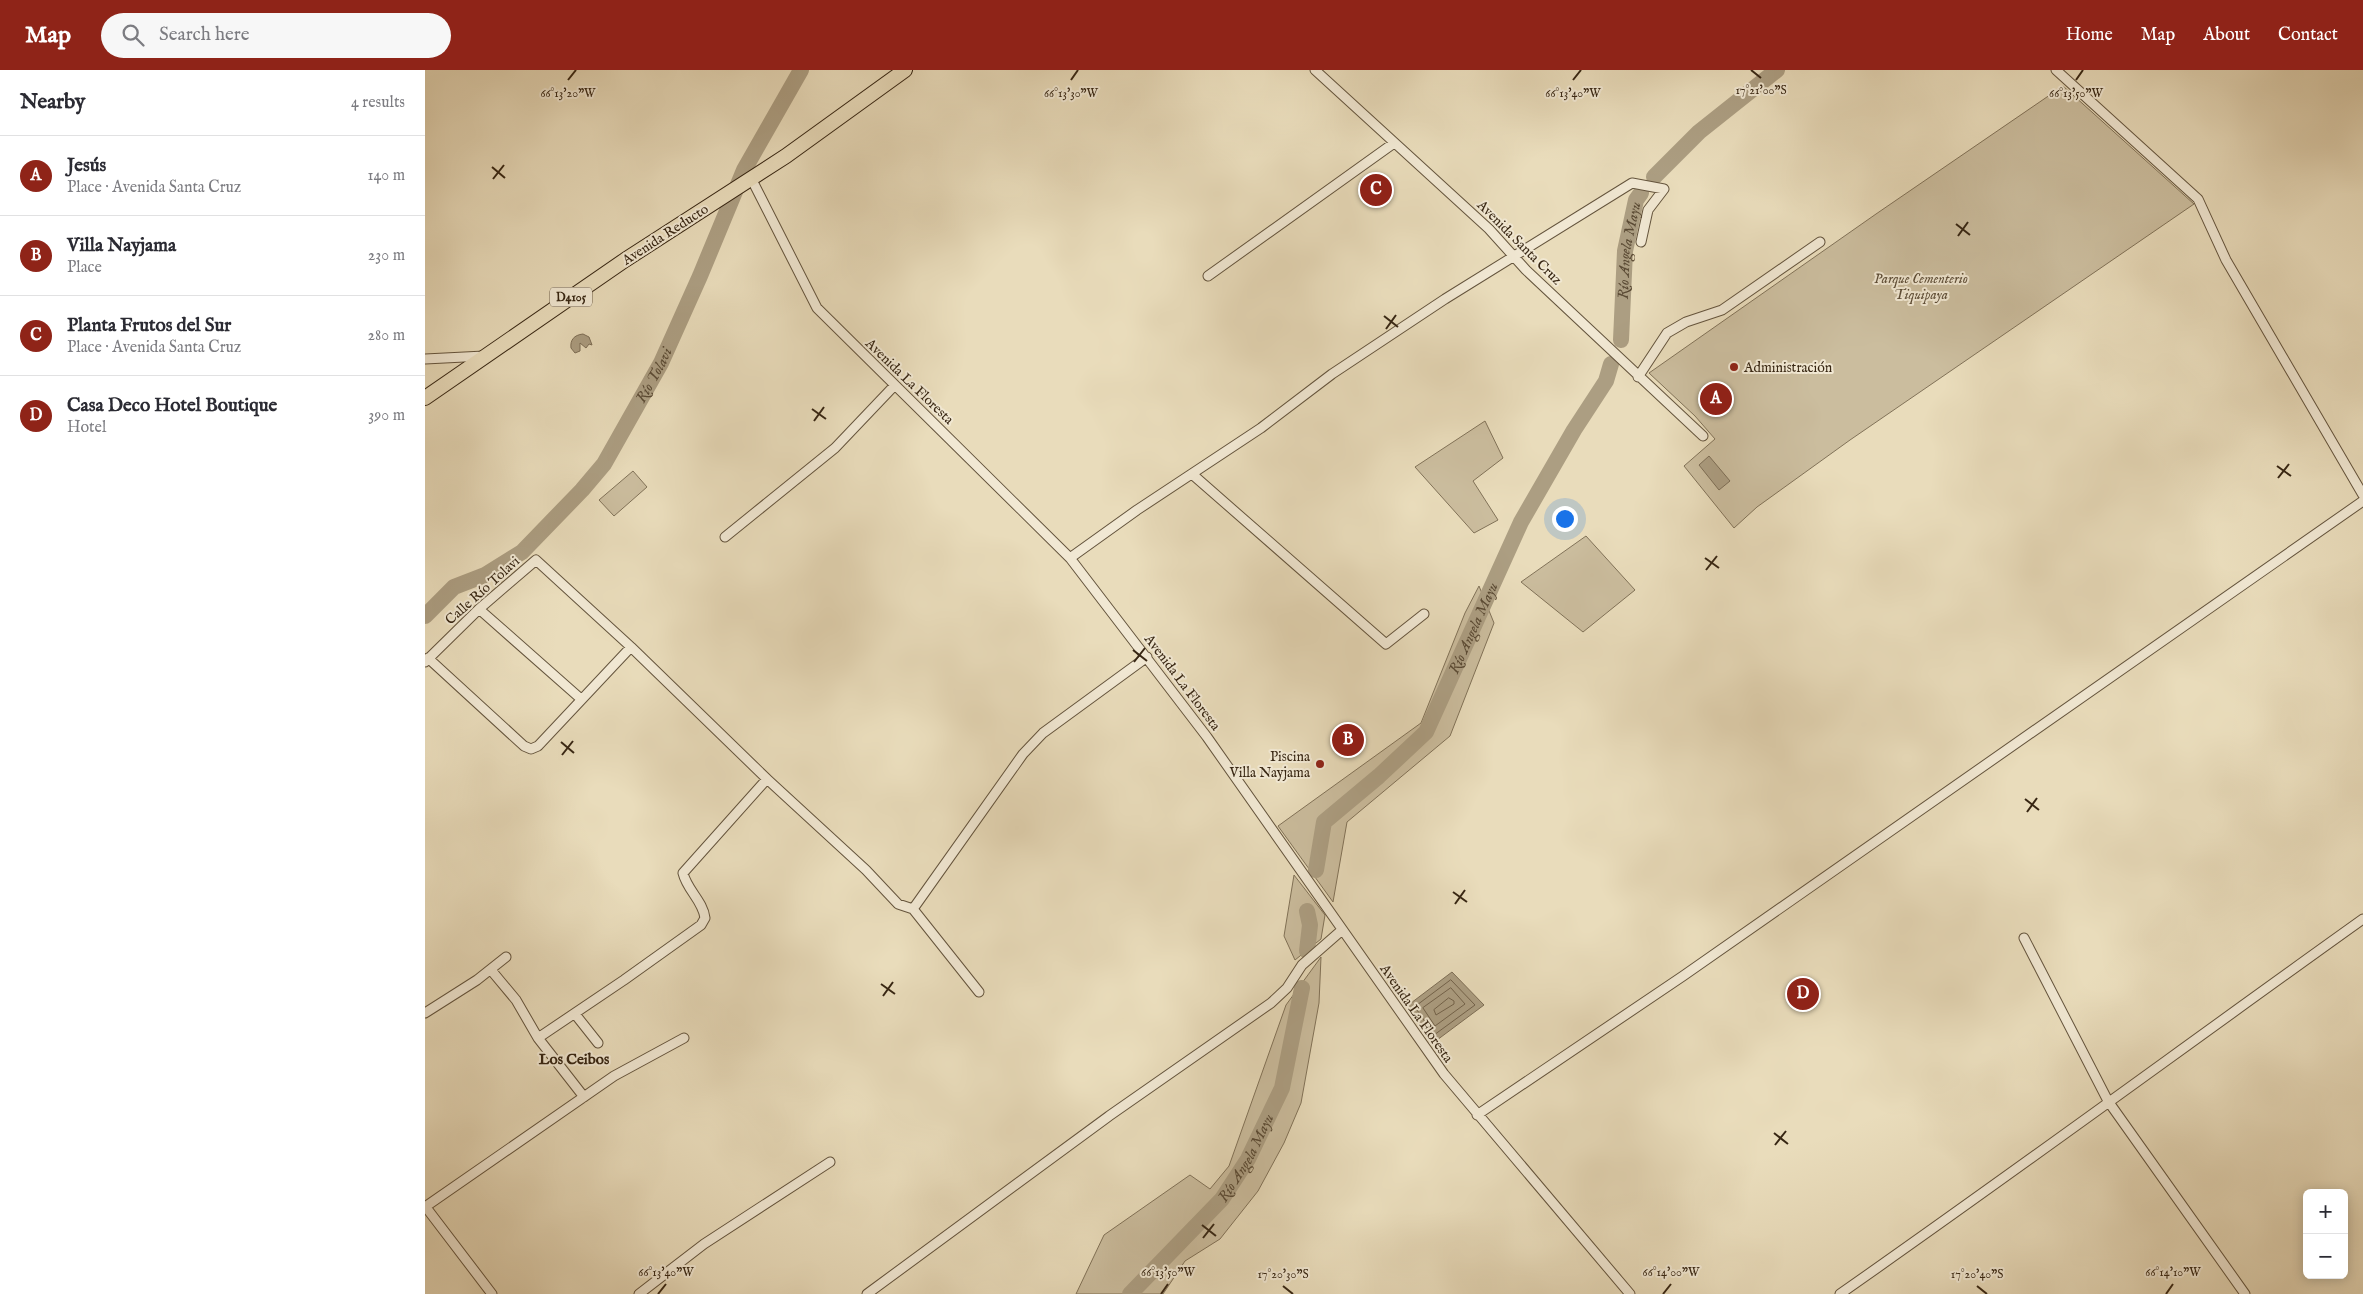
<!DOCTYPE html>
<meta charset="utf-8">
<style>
body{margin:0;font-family:"IM FELL English",serif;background:#f7f7f7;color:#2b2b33}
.controls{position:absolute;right:15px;bottom:15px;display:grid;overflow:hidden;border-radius:8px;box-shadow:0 2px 12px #0003}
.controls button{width:45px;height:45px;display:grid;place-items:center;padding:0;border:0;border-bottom:1px solid #e1e1e2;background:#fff;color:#2b2b33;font:25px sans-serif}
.you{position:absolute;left:1139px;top:448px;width:18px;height:18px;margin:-12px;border:4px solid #fff;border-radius:50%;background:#1a73e8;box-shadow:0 0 0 8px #1a73e833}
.badge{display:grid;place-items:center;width:32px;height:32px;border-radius:50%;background:#8f2418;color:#fff;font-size:16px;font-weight:700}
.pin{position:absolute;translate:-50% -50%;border:2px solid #fff;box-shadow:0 1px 5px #0006}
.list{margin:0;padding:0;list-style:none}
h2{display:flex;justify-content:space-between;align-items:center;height:65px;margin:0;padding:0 20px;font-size:21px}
h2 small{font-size:16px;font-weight:400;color:#7c7c81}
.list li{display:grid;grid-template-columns:32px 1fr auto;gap:15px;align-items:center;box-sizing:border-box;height:80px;padding:0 20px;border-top:1px solid #e1e1e2}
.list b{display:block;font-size:19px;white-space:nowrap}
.list p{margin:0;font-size:16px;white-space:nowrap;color:#7c7c81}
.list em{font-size:16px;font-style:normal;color:#7c7c81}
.icon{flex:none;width:28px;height:28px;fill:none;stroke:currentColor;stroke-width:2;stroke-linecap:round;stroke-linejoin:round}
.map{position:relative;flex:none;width:1938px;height:1224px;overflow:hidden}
header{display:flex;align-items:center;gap:30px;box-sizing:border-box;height:70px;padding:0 25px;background:#8f2418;color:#fff}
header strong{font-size:24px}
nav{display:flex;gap:28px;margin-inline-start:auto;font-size:18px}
.search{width:350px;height:45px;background:#f7f7f7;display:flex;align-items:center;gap:12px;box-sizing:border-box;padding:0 18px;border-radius:28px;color:#7c7c81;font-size:19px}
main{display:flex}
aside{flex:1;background:#fff}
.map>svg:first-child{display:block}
.green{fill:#cbbd9e;stroke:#817258}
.water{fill:#ac9e82;stroke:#7d6e56}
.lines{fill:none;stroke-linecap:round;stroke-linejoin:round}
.shore{stroke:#72624a;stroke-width:1}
.river{stroke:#ac9e82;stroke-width:16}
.minor-casing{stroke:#64543d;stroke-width:11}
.primary-casing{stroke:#372613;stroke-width:16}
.minor{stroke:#f1e8d3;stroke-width:9}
.primary{stroke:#e9dcbb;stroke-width:14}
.ticks{fill:none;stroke:#372613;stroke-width:2}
.poi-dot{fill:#8f2418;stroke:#f1e8d3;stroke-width:2}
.labels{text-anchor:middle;stroke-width:4;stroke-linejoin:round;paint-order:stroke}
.shield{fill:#f1e8d3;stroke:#6f604d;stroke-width:1}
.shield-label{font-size:12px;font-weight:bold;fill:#372613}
.street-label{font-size:14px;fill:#372613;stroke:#f1e8d3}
.park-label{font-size:14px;font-style:italic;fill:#5c4c36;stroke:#f1e8d3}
.poi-label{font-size:14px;fill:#372613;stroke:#f1e8d3;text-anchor:start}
.water-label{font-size:15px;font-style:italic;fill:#5a4a34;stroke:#f1e8d3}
.neighbourhood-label{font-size:15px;font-weight:bold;fill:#372613;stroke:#f1e8d3}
.ticks-label{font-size:12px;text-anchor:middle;fill:#372613;stroke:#f1e8d3;stroke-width:4;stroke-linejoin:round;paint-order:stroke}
</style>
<header>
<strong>Map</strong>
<div class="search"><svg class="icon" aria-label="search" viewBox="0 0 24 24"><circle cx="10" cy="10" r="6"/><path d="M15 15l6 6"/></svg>Search here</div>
<nav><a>Home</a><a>Map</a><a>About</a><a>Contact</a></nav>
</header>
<main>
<aside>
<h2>Nearby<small>4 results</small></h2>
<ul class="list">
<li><span class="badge">A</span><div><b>Jesús</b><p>Place · Avenida Santa Cruz</p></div><em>140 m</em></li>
<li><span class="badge">B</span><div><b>Villa Nayjama</b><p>Place</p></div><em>230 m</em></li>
<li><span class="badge">C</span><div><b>Planta Frutos del Sur</b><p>Place · Avenida Santa Cruz</p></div><em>280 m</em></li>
<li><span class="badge">D</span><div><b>Casa Deco Hotel Boutique</b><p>Hotel</p></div><em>390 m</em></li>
</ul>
</aside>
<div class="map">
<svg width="1938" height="1224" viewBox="0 0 1938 1224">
<rect width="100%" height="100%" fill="#e9dcbb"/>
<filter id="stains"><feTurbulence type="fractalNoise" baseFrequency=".004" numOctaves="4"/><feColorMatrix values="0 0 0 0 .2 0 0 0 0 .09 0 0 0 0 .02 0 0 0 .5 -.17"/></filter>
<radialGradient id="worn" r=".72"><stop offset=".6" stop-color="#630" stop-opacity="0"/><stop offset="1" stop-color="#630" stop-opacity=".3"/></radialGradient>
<path class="green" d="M1638,16L1769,134L1425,370L1332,437L1309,458L1259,396L1290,369L1270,346L1224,303L1451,144Z
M1060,351L1078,388L1048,411L1073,450L1049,463L990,397Z
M208,401L222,417L189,446L174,430Z
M1161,466L1210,520L1158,562L1096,512Z
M1054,516L1069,553L1025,666L922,752L908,832L853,756L996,653L1040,543Z
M869,805L900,845L896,869L870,890L859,866Z
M896,887L894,933L876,1033L859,1073L833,1121L795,1169L760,1191L738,1224H651L679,1165L765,1105L785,1119L804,1096L861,935Z"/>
<path class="water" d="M158,264L164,267L167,275L164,274L161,278L155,273V281L150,283L146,278C145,270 149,265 158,264Z
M1284,386L1305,411L1294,420L1274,395Z
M1027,902L1059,935L1008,973L982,936Z"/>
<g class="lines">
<path class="shore" d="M1026,910L1050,935L1009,965L990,937Z
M1026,918L1040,934L1010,956L998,938Z
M1024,928L1029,931V934L1011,945L1009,940Z"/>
<g class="river">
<path d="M1229,107L1274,62L1352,0"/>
<path id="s1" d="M1196,270L1200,181L1211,130L1216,123"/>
<path id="s2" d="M0,546L29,517L60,505L97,482L157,420L179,394L236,293L275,206L319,100L376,0"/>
<path id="s3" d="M891,800L899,752L954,706L1001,662L1096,452L1149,360L1181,311L1186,294"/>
<path d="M882,881L885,855L882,841"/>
<path id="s4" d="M705,1224L797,1129L823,1089L857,1018L877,918"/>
</g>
<g class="minor-casing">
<path id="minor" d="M890,0L1064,159L1101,200L1278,366
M1631,0L1773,129L1801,190L1938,425
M326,108L392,238L645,488L782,667L1019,1004L1205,1224
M783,206L969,73
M0,289L59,286
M1213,307L1242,263L1261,252L1297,240L1395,172
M767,404L961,574L999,544
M300,467L410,378L469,316
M645,488L712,440L836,358L907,304L1020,229L1207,113L1239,119L1223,140L1216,172
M54,539L156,629
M3,588L99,676L106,679L113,676L206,577
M0,592L54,539L111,490L206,577L342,709L441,800L473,834L488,839L554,922
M488,839L598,684L618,663L722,587
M1599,868L1683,1031L1820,1224
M66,900L91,930L113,968L159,1027
M0,943L52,910L81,887
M150,944L173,973
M113,968L199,910L276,855L280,848C278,831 262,820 258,803L342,709
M1052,1045L1258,906L1938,431
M0,1136L67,1224
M0,1137L189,1006L259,968
M214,1224L279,1174L405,1092
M442,1224L684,1046L846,933L862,918L877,895L917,860
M1415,1224C1591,1101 1763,974 1938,849"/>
</g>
<g class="primary-casing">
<path id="primary" d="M0,328L200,190L361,86L480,0"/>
</g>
<use href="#minor" class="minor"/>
<use href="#primary" class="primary"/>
</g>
<path class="ticks" d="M1326,0L1336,8M143,10L151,0M646,10L653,0M1148,10L1156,0M1651,10L1658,0M67,97L80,108M68,109L79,95M1531,154L1545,165M1533,166L1543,152M959,246L973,257M961,259L971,245M387,339L401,349M389,351L399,337M1852,396L1866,406M1853,408L1864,394M1280,488L1294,498M1281,500L1292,486M708,580L722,591M709,592L720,578M136,672L149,683M137,685L148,671M1600,729L1614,740M1602,742L1612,728M1028,822L1042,832M1030,834L1040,820M456,914L470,924M458,926L468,912M1349,1063L1363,1074M1350,1075L1361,1061M777,1155L791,1166M778,1168L789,1154M858,1216L868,1224M1552,1216L1562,1224M233,1224L241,1214M736,1224L743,1214M1238,1224L1246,1214M1741,1224L1748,1214"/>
<g class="poi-dot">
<circle cx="1309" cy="297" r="5"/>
<circle cx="895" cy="694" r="5"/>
</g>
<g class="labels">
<rect class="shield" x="125" y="217.5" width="42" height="19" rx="4"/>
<g class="shield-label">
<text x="146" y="231">D4105</text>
</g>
<g class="street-label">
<text transform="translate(240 164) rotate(-33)" y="5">Avenida Reducto</text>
<text transform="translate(1095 172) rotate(45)" y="5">Avenida Santa Cruz</text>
<text transform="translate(485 311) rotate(44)" y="5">Avenida La Floresta</text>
<text transform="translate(57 520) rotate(-42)" y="5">Calle Río Tolavi</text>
<text transform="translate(758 612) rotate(53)" y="5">Avenida La Floresta</text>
<text transform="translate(992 943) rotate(55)" y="5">Avenida La Floresta</text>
</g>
<g class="park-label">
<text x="1496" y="213">Parque Cementerio<tspan x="1496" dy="16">Tiquipaya</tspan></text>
</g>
<g class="poi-label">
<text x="1319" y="302">Administración</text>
<text x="885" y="691" text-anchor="end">Piscina<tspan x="885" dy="16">Villa Nayjama</tspan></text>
</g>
<g class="water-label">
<text dy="5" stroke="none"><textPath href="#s1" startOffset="90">Río Angela Mayu</textPath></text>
<text dy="5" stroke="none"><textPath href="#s2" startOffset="340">Río Tolavi</textPath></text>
<text dy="5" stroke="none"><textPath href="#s3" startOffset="299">Río Angela Mayu</textPath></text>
<text dy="5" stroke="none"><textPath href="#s4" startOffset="180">Río Angela Mayu</textPath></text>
</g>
<g class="neighbourhood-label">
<text x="149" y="994">Los Ceibos</text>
</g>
</g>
<g class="ticks-label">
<text x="1336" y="24">17°21'00"S</text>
<text x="143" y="27">66°13'20"W</text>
<text x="646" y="27">66°13'30"W</text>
<text x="1148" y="27">66°13'40"W</text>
<text x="1651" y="27">66°13'50"W</text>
<text x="241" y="1206">66°13'40"W</text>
<text x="743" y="1206">66°13'50"W</text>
<text x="1246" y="1206">66°14'00"W</text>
<text x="1748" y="1206">66°14'10"W</text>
<text x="858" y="1208">17°20'30"S</text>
<text x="1552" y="1208">17°20'40"S</text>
</g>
<rect width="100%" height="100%" filter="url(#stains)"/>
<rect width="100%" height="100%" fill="url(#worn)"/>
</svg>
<div class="controls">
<button>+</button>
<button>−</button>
</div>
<div class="you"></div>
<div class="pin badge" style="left:1291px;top:329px">A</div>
<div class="pin badge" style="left:923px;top:670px">B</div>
<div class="pin badge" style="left:951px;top:120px">C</div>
<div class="pin badge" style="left:1378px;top:924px">D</div>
</div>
</main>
